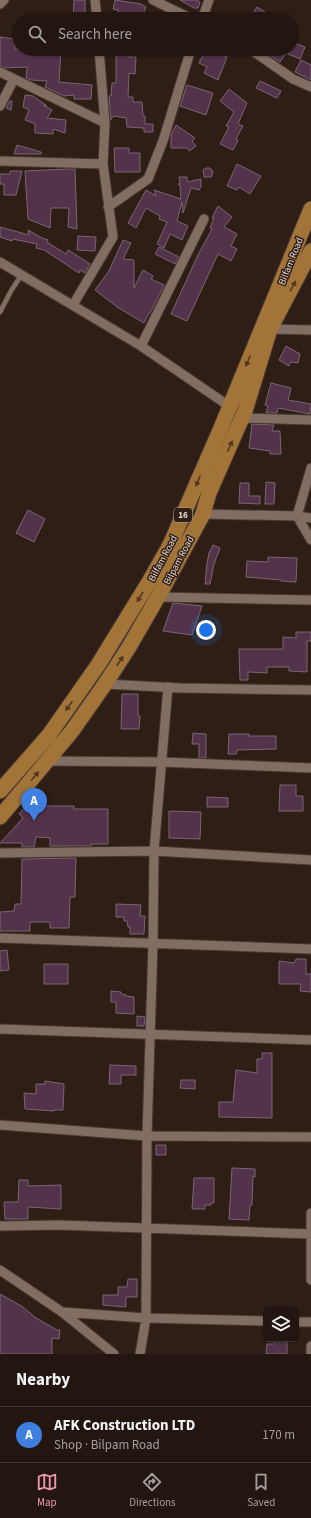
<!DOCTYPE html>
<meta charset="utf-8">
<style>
body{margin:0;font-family:"Source Sans 3",sans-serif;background:#2b1f19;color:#f1f3f6}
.controls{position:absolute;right:12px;bottom:12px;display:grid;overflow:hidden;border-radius:6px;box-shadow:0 1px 3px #0004}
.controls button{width:36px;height:36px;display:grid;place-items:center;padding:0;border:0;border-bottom:1px solid #403530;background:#231610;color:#f1f3f6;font:20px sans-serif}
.you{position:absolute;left:206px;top:630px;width:14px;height:14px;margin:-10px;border:3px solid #fff;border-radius:50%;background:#1a73e8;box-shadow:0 0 0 6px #1a73e833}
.badge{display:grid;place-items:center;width:26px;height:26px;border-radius:50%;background:#f29aad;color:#fff;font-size:13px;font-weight:700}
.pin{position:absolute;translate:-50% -33px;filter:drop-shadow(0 1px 2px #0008)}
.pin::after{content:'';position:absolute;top:21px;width:14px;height:12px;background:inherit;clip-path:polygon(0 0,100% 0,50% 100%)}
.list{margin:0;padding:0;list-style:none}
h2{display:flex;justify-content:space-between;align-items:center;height:52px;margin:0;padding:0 16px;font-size:17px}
h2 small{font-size:13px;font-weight:400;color:#a39f9f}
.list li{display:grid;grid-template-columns:26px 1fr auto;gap:12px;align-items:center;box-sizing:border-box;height:56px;padding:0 16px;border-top:1px solid #403530}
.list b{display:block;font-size:15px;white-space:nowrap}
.list p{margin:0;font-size:13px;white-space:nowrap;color:#a39f9f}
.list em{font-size:13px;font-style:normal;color:#a39f9f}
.icon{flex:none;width:22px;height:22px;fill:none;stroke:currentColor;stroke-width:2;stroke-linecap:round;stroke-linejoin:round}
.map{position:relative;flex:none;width:311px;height:1354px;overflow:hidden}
.search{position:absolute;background:#231610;box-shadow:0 1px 3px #0004;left:12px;right:12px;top:12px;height:44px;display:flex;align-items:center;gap:10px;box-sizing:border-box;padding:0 14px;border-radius:22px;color:#a39f9f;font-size:15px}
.sheet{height:108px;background:#231610}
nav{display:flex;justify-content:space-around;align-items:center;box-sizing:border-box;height:56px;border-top:1px solid #403530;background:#231610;font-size:11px;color:#a39f9f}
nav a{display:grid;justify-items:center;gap:2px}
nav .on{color:#f29aad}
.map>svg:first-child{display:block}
.building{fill:#53334a;stroke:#796673}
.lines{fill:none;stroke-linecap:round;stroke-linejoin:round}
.service-casing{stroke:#483933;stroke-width:6}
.minor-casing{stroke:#483933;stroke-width:11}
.primary-casing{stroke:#483933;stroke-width:17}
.service{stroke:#826d63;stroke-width:4.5}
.minor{stroke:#826d63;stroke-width:9}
.primary{stroke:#a27437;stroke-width:15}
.oneway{fill:#52381f}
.labels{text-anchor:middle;stroke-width:3;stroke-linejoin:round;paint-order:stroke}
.shield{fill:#2f1e15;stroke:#ac9f98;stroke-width:1}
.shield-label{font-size:9px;font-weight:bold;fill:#e2d6d0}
.street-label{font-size:10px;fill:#e2d6d0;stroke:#2f1e15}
</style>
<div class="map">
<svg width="311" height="1354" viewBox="0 0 311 1354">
<rect width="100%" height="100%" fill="#2f1e15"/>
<path class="building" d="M74,0H85V19H73Z
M115,0L141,4L146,7L141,19H118V10L113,9Z
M180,0H196L200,2L198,8H194Z
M257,7L265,12L261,19H250Z
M0,37L15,39V49H61L59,82L92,85L91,99H74V95L64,96L45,87L47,81L31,80L26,78L27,67L5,68L0,66Z
M292,42L305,47L300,59L286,53L280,62L261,49H292Z
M118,49H130L129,57H136L135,74L129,73L128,97H133V102H142L143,116H145V124H153V132H144V128L127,127L126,118L113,116L111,120L109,96H111L112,83H116V52H118Z
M206,49H227L224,56L227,57L218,80L204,73L207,67L199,63Z
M301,60L311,65V80L295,72Z
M260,81L281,91L277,98L256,88Z
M187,85L213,93L206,115L180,106Z
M229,89L247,103L238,124L243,126L236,139L238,140L233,150L220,144L229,127L226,126L234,112L220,101Z
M25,95L33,96L47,106L43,105L52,110L47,118L66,120L65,133L53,129V134L35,133V124L25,120L29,110L23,107Z
M10,101H12L11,110L6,108Z
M176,125L195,138L192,141L196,146L189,151L187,148H171V135Z
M17,145L41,152V154H14Z
M114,148H129V153H140V172H115Z
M237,164L261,176L250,194L239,187L237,190L227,186Z
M206,168H210L212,170L213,173L211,177H204L203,170Z
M67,169H75L77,229L68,227L69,208H51L50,228L28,219L25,171Z
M10,171H22L16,195H4V184H0V174H10Z
M179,177H187V182L201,179V187L199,190L191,188L183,213L182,202L177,221L188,226L182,240L170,234L164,248L157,244L167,222L159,219L160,216L146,208L136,228L128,223L146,190L156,196L154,190L181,199L180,185L178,184H180Z
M218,206L232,217L224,227L237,234L231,246L237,249L231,261L218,254L187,321L171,314L198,255L212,229L210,228L214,218H212Z
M0,227L29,235L28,230L42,238L48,240L47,242L66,254L68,250L90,264L85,273L80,270L79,273L44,250L36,248L37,244L13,239L12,241L0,237Z
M78,236L96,237L95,251L77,250Z
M123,240L131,243L123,259L134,260V288L143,270L153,276L151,279L164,285L150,313H149L144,323L117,307L95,290L109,271Z
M159,247L179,257L175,264L155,254Z
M286,346L300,354L298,363L291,362L289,366L279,360Z
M271,383L291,388L288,400L311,404L310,414L278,408L277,413H266L268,406L265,405Z
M252,424L274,425L272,431H280L281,454H270V451L249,448Z
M266,482L275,483L274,504H265Z
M240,483H249V496H260V504L239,503Z
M28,510L45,519L34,542L16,533Z
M213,545L220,548L214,564L210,584H205L207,563L209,553Z
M268,557L297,558L296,582L281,581V580L246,577L247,561L268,562Z
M173,603L202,606L192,635L163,631Z
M296,632H311V641H307V672L289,671V667H267V673L248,672V680H240L239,649H283V637L296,638Z
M122,694H138V716H140L139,729H121Z
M193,733L206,734V758H199V744H192Z
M229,734H249V736H276V749L237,750L236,754H228Z
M280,785H296V796H303V811H279Z
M207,797L228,798V807H207Z
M33,799L39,805L43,806H74V809H108V844H91V846H50V838L36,837L34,847H22V843H0L23,818L19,814Z
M169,811L201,812L200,839L169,838Z
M76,858L75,897H70L69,928H50V922H30V931H0V912L14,911L15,904H21L22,859Z
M116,904L141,905L140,916H145L144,934H130V927H128L127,921H124V917H116Z
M7,950L9,970L0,971V951Z
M296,959H306V974H311V992L300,991L301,984H279V961L294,963Z
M44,964H68V984H44Z
M111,991L121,992V994L126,995V996L134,997V1014L116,1013V1002H111Z
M137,1016L145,1017L144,1026H137Z
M262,1053H272V1118L219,1117V1102H233L236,1070L257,1073V1059H262Z
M110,1065L136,1066V1075H121V1084H109Z
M181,1080H195V1089L180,1088Z
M45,1081L64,1084L63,1110H54V1111L25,1109L24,1093L36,1094V1084H45Z
M156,1145H166V1155H156Z
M232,1168L255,1169V1177L253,1176L252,1205H250L249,1220L229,1219Z
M194,1178H214V1203H211V1205H205V1209H192Z
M19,1180H28V1186L61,1185V1209L28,1207V1219H5L4,1202H18Z
M128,1279H137V1297H126V1307L103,1305V1295H118V1287H127Z
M0,1294L23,1307L36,1318L57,1330H60L59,1339L52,1338V1354H0Z
M274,1341H287V1354H266L267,1344H274Z"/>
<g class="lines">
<g class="service-casing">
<path id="service" d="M0,312L11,291L22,274"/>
</g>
<g class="minor-casing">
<path id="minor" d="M95,0L97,19
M153,0L192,19
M0,4L4,0
M202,19L209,0
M250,49L293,79L311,87
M0,72L105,123
M0,106L14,79
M0,161L103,164
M108,207L148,179L163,141L191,49
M0,262L141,346L229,406L233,408
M73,305L113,237L103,164L105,123L99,49
M268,331L270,329L311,330
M141,346L204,219
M243,418L311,420
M311,468L297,516L311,540
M203,514L297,516L311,518
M158,597L311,600
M105,684L180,688L311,690
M47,761L161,762L311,768
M0,853L154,851L311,860
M0,938L311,949
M0,1029L311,1040
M0,1125L147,1136L311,1137
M311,1213V1280
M0,1226L59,1225L311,1234
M0,1270L62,1312L114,1354
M62,1312L146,1318L266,1321
M296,1322H311
M140,1354L146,1318L147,1136L153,944L154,851L168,687
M311,1354V1346"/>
</g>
<g class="primary-casing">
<path id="primary" d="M0,791L49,735L98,665L149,582L170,545L221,428L311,209
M0,817L72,731L105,684L129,647L163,588L203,514L209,493L245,411L270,329L311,251"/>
</g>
<use href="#service" class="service"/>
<use href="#minor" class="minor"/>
<use href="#primary" class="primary"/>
</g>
<defs><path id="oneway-solid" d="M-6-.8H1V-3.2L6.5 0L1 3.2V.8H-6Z"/></defs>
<g class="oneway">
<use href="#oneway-solid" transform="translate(293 286) rotate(-63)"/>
<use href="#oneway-solid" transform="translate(248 361) rotate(113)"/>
<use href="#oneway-solid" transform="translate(230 446) rotate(-66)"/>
<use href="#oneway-solid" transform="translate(198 481) rotate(113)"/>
<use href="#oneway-solid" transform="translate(140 597) rotate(121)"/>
<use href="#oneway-solid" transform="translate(120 661) rotate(-57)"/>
<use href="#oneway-solid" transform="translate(69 706) rotate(125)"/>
<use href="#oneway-solid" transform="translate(35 776) rotate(-50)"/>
</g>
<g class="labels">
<rect class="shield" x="174" y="508" width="18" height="14" rx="3"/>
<g class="shield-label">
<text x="183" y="518">16</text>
</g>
<g class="street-label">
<text transform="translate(290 261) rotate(-68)" y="4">Bilfam Road</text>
<text transform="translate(162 558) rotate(-62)" y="4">Bilfam Road</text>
<text transform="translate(178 560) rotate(-62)" y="4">Bilpam Road</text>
</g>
</g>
</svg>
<div class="controls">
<button><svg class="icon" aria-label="layers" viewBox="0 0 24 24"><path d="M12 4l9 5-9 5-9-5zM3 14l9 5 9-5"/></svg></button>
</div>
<div class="you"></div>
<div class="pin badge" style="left:34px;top:821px;background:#3f7fe0">A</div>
<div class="search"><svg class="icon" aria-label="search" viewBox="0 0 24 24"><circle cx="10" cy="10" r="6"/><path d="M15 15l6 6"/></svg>Search here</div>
</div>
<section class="sheet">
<h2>Nearby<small></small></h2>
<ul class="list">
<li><span class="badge" style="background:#3f7fe0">A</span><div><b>AFK Construction LTD</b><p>Shop · Bilpam Road</p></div><em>170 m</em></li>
</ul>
</section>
<nav>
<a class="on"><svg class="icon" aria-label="map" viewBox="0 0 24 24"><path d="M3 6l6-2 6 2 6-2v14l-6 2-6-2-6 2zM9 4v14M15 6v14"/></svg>Map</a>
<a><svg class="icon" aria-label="directions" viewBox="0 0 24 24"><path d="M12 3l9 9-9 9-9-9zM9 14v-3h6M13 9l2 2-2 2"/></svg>Directions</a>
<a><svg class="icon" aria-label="saved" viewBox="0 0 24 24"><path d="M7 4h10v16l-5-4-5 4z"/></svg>Saved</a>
</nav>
